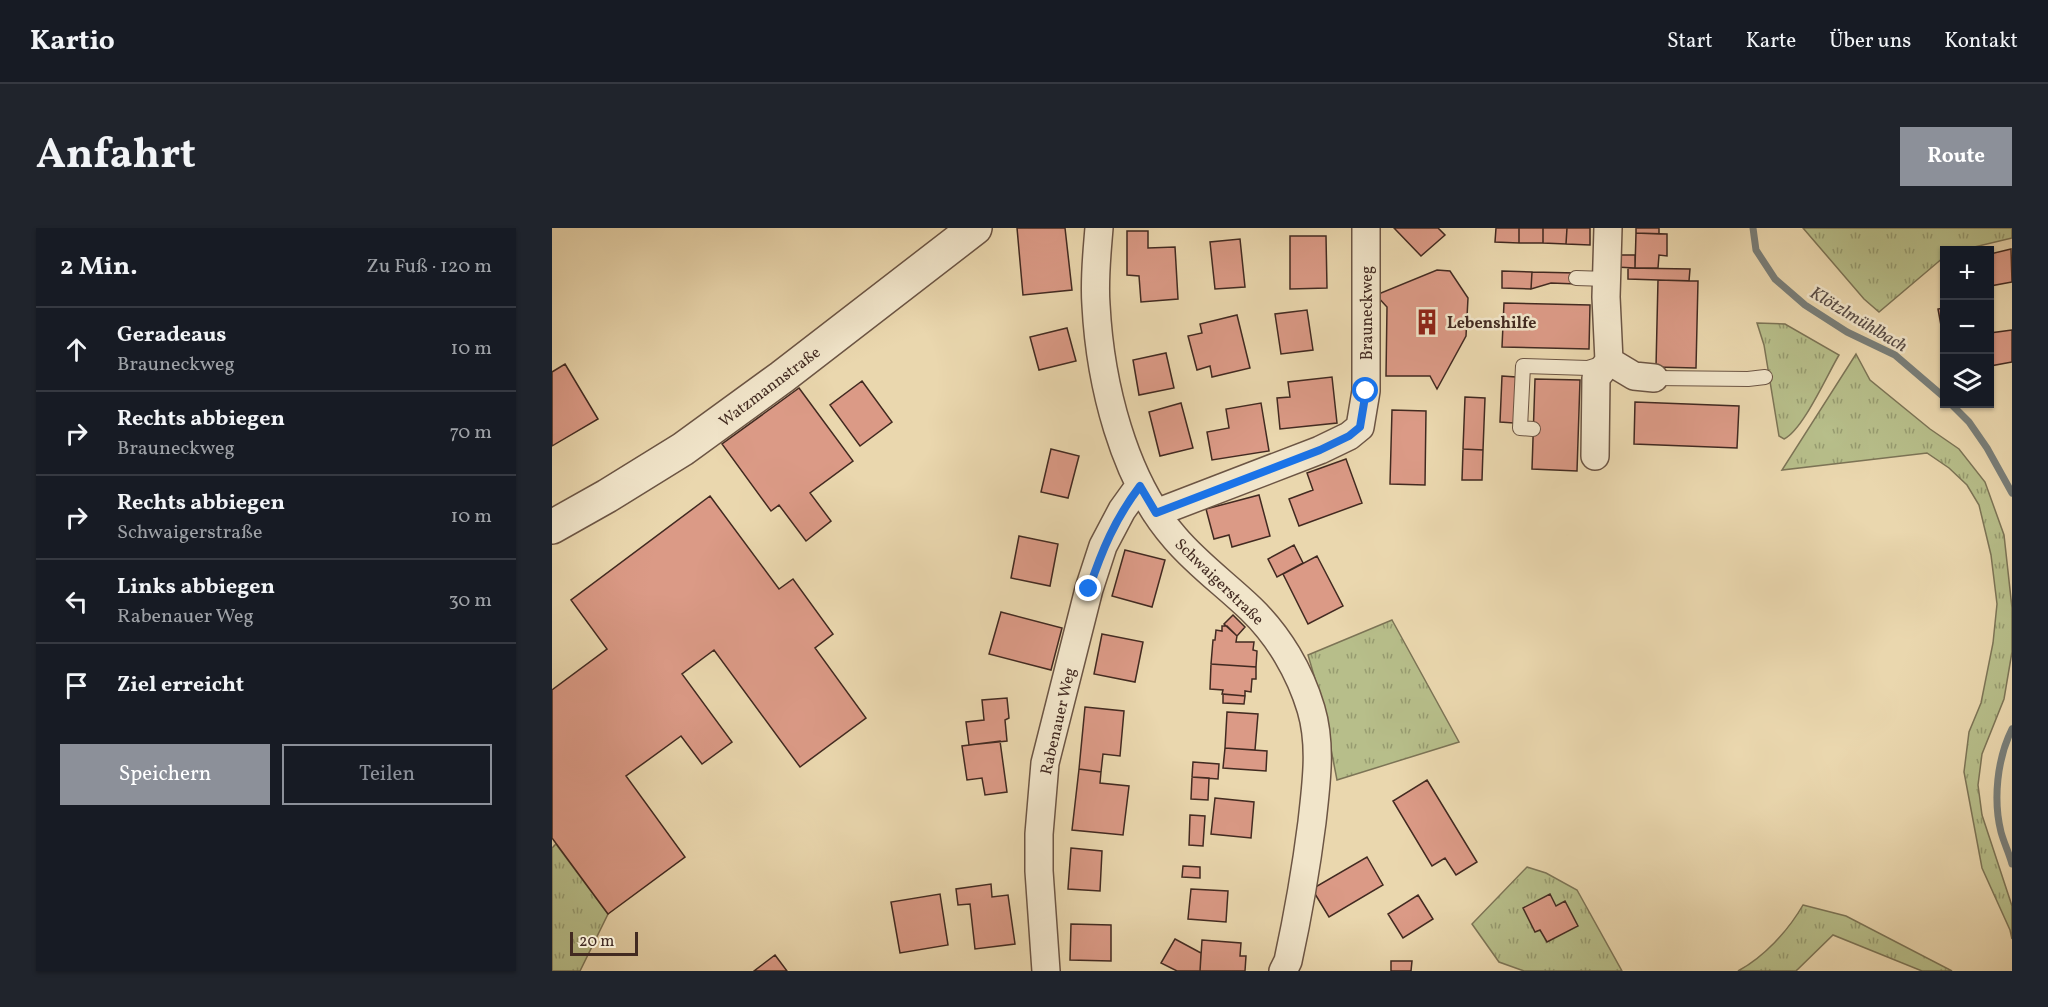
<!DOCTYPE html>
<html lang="de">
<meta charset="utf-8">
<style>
body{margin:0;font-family:Vollkorn,serif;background:#20242c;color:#f1f3f6}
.controls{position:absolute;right:18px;top:18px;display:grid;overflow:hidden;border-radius:0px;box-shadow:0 2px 4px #0004}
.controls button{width:54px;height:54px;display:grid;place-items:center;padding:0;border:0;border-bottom:2px solid #363941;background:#171b24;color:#f1f3f6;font:30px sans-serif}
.scale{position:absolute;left:18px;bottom:15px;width:68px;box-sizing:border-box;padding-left:6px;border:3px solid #422a21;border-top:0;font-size:16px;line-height:21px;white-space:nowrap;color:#422a21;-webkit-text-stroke:4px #f1e5ca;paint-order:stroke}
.stop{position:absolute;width:18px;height:18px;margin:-14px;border:4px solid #1a73e8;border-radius:50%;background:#fff}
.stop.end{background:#1a73e8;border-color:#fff;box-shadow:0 2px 6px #0008}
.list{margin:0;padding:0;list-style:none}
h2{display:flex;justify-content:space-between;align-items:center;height:78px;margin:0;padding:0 24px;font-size:26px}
h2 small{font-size:20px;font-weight:400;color:#9ea1a6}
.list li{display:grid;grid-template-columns:39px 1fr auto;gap:18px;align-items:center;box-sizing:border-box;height:84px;padding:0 24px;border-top:2px solid #363941}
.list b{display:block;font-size:22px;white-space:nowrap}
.list p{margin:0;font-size:20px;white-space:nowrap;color:#9ea1a6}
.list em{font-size:20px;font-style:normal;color:#9ea1a6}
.actions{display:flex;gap:12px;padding:18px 24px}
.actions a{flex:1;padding:14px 0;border:2px solid #8c9099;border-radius:0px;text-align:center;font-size:21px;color:#8c9099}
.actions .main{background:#8c9099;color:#fff}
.icon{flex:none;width:33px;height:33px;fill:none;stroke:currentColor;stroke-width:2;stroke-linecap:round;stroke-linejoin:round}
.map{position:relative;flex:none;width:1460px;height:743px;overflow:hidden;border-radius:0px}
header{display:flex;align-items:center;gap:36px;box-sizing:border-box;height:84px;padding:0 30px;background:#171b24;border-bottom:2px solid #363941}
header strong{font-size:28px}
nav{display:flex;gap:33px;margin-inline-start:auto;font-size:21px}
.intro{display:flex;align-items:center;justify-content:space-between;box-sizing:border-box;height:144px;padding:0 36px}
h1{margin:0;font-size:42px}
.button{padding:15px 27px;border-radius:0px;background:#8c9099;color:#fff;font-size:21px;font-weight:700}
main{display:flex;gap:36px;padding:0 36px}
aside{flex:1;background:#171b24;border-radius:0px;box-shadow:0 2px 4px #0004}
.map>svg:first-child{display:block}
.grass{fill:url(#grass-tufts);stroke:#7c7456;stroke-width:1.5}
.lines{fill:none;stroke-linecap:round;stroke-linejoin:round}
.stream{stroke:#797f7a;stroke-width:7}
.building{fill:#db9a86;stroke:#422a21;stroke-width:1.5}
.service-casing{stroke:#6c5544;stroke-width:16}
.minor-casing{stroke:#6c5544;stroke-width:30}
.tertiary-casing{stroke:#6c5544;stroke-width:36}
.service{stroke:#f1e5ca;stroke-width:14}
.minor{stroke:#f1e5ca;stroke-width:27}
.tertiary{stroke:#f1e5ca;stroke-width:33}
.route{stroke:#1a73e8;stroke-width:8}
.labels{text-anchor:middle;stroke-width:5;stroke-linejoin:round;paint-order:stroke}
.street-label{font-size:16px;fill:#422a21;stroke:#f1e5ca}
.poi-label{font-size:16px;font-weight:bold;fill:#422a21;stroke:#f1e5ca;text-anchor:start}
.water-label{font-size:18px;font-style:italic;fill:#594d46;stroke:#f1e5ca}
</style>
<header>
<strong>Kartio</strong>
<nav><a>Start</a><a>Karte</a><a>Über uns</a><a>Kontakt</a></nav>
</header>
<div class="intro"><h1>Anfahrt</h1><a class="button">Route</a></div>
<main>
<aside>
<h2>2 Min.<small>Zu Fuß · 120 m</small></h2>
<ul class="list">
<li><svg class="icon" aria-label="ahead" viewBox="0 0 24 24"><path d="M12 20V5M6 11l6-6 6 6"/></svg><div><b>Geradeaus</b><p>Brauneckweg</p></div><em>10 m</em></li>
<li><svg class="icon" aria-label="right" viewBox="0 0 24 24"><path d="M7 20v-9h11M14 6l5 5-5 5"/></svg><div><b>Rechts abbiegen</b><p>Brauneckweg</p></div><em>70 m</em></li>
<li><svg class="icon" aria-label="right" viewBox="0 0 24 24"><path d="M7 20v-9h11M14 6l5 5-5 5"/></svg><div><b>Rechts abbiegen</b><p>Schwaigerstraße</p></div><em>10 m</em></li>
<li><svg class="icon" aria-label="left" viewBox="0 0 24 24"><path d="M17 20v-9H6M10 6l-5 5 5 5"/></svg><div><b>Links abbiegen</b><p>Rabenauer Weg</p></div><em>30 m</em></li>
<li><svg class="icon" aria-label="arrive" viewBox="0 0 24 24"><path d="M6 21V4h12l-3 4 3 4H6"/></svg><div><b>Ziel erreicht</b></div></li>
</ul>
<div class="actions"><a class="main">Speichern</a><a>Teilen</a></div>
</aside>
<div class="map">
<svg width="1460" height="743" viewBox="0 0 1460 743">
<defs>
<pattern id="grass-tufts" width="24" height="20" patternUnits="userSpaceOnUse" patternTransform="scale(1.5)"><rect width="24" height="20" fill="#b7be8a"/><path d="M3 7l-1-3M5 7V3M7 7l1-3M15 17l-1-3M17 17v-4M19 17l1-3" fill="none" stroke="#969b70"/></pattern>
</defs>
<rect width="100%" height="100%" fill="#ead7ae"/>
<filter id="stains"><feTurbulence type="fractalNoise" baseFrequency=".00333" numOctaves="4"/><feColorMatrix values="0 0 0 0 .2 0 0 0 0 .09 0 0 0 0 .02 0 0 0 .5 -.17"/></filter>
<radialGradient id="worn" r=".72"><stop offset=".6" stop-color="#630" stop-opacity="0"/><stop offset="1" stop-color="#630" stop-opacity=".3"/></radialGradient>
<path class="grass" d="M1251,0H1460V10L1410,22H1392V29L1327,84L1312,71Z
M1205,95L1233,96L1287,127C1275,147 1251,202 1232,211L1227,208L1212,117Z
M1304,126L1318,152L1378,201L1407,221L1433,254L1452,307L1460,380V424L1452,471L1430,526L1426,557L1430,587L1460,678V711L1458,702L1430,640L1412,544L1417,504L1429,475L1441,415L1445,376L1439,327L1427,277L1415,257L1397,240L1375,225L1230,242Z
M840,392L907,514L785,552L770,475L756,427Z
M4,616L56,686L28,743H0V620Z
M975,639L994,645L1025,662L1070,743H972L947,734L920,696Z
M1251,677L1294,688L1400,743H1370L1281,707L1244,743H1186C1212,729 1236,703 1251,677Z"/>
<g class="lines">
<path class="stream" d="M1201,0L1204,22L1223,51L1253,77L1295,104L1343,127L1392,169
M1399,176L1417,194L1435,220L1460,265
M1460,501C1445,531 1441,572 1449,604C1452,615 1457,625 1460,636"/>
</g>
<path class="building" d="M465,0H513L520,62L471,67Z
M842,0H886L893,7L869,28Z
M944,0H967V15L943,14Z
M967,0H991V15H967Z
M991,0H1015L1014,16L991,15Z
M1015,0H1038V17L1014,16Z
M1084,0H1107V6L1084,5Z
M575,3H596V20L623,19L626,71L589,74L587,48L575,47Z
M1084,5L1115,6V28L1107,27L1106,40H1083Z
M738,8H774L775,60L738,61Z
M688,11L693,59L663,61L658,14Z
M1459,21L1460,54L1438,58V26Z
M1064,27H1083V40L1064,39Z
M1076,40L1138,41L1137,53L1076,51Z
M885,42L898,43L916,70L914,108L885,161L878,148H834L835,79L824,67Z
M950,43L980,44L979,61L950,60Z
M980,44L1024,45V56L999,55L979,61Z
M1106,52L1146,53L1144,140L1104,139Z
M952,75L1038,77L1037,121L950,119Z
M1392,80V102L1390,103L1386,81Z
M755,82L761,122L729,126L723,86Z
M685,87L698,140L660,149L658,138L645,142L636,108L650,105L648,96Z
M515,100L524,133L487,142L478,109Z
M1460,102V134L1438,138V105Z
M614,125L622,160L587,167L581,132Z
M13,136L46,191L0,218V144Z
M950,148L964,149L962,195L948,194Z
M780,149L785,195L728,201L725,170L738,169L736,154Z
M983,151L1028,152L1025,243L980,241Z
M310,153L340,194L308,218L278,177Z
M247,160L301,233L258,265L279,293L254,313L227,277L219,283L170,216Z
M913,169L933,170L931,222L911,221Z
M1083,174L1187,178L1185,220L1082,216Z
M629,175L641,220L608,228L597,184Z
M709,175L717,223L660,232L655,204L677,200L674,181Z
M840,182L874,183L873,257L838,256Z
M499,221L527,228L516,270L489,264Z
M911,221L931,222L930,252H910Z
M794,231L810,275L747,298L737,271L761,262L755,245Z
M707,267L718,308L680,319L677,307L662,311L654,281Z
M158,268L227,361L241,351L281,406L263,420L314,490L248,539L162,422L130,446L180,514L150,536L129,508L74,548L133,629L56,686L0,610V462L55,421L19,372Z
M467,308L506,316L498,358L459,350Z
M742,317L751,335L725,349L716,331Z
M573,322L613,332L600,379L560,368Z
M765,328L791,378L756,396L731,346Z
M449,384L510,400L499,442L437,426Z
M681,387L693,399L685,408L672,396Z
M670,398H675L685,408L684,414H702L701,422L705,423L704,439L659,436L661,412H663L664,402L670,403Z
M550,406L591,414L583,454L542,446Z
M659,436L704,439V451H700L699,464L693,463V468L670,466L671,462L658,461Z
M671,466L693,468L692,476L671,475Z
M455,470L457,490L453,492L455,513L417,517L414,494L432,492L430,472Z
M533,479L572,483L568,528L551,526L549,544L527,541Z
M675,484L706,486L703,522L673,520Z
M448,513L455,564L433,567L430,550L415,552L410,518Z
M673,520L715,523L714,543L671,540Z
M641,534L667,536L666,551L640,549Z
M527,541L549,544L548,555L577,558L571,607L520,602Z
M640,549L657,550L656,572L639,571Z
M875,552L925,634L904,647L893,630L880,638L841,573Z
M663,570L702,574L699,610L659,606Z
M638,587L653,588L651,618L637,617Z
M519,620L550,623L548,663L516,661Z
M815,629L831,657L777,689L760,661Z
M631,638L648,639V650L630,649Z
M439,656L440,669L456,667L463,716L423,721L418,676L406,677L404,661Z
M639,661L676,663L674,694L636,691Z
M388,666L396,717L348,725L339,674Z
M998,666L1004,678L1013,673L1026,698L995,714L988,702L983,704L971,680Z
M866,667L881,691L851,710L836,686Z
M519,696L559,697V733L518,732Z
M623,711L649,725L648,743H625L609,735Z
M650,712L689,715L688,728H694L693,743H648Z
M223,727L235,743H202Z
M839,733H860L859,743H839Z"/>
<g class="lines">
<g class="service-casing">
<path id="service" d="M1024,50L1055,51
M1102,150L1196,151L1213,149
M981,201L968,200L971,138L1036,140L1052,135"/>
</g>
<g class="minor-casing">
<path id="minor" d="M547,0C545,25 542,51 544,77C548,154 571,251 623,310C645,336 674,357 699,381C727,408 748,444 759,481C770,518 764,557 760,594C754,641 746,687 736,733L731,743
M1056,0L1054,69L1057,133
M1043,228L1044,150L1057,133L1082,148L1102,150
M604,285L768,222L797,208L808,199L814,163V0
M494,743L487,643V606L493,535L537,361L551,318L570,282L588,257"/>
</g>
<g class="tertiary-casing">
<path id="tertiary" d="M0,299L55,268L131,221L230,149L423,0"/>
</g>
<use href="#service" class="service"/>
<use href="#minor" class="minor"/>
<use href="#tertiary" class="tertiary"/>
</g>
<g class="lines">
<path class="route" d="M537,361C550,322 563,291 588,258L604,285L768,222L797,208L808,199L814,163"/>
</g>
<defs>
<g id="building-bare" transform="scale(2.07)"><path d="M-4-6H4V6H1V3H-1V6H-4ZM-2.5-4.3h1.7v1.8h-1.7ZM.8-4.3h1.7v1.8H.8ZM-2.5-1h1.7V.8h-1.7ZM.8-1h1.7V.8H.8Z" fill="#8f2418" stroke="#f1e5ca" stroke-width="2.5" paint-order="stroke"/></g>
</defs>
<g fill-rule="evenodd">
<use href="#building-bare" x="875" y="94"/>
</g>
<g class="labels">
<g class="street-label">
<text transform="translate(814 85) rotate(-90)" y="6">Brauneckweg</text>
<text transform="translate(217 158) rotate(-37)" y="6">Watzmannstraße</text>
<text transform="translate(668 353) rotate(44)" y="6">Schwaigerstraße</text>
<text transform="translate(505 493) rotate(-77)" y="6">Rabenauer Weg</text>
</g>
<g class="poi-label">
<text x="895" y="100">Lebenshilfe</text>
</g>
<g class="water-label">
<text transform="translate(1307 91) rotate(31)" y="6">Klötzlmühlbach</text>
</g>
</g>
<rect width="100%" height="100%" filter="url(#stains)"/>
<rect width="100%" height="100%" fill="url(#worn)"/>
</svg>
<div class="controls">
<button>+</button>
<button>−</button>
<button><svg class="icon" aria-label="layers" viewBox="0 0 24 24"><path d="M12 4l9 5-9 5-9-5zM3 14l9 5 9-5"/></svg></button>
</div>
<div class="scale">20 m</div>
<div class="stop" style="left:814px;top:163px"></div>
<div class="stop end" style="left:537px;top:361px"></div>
</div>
</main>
